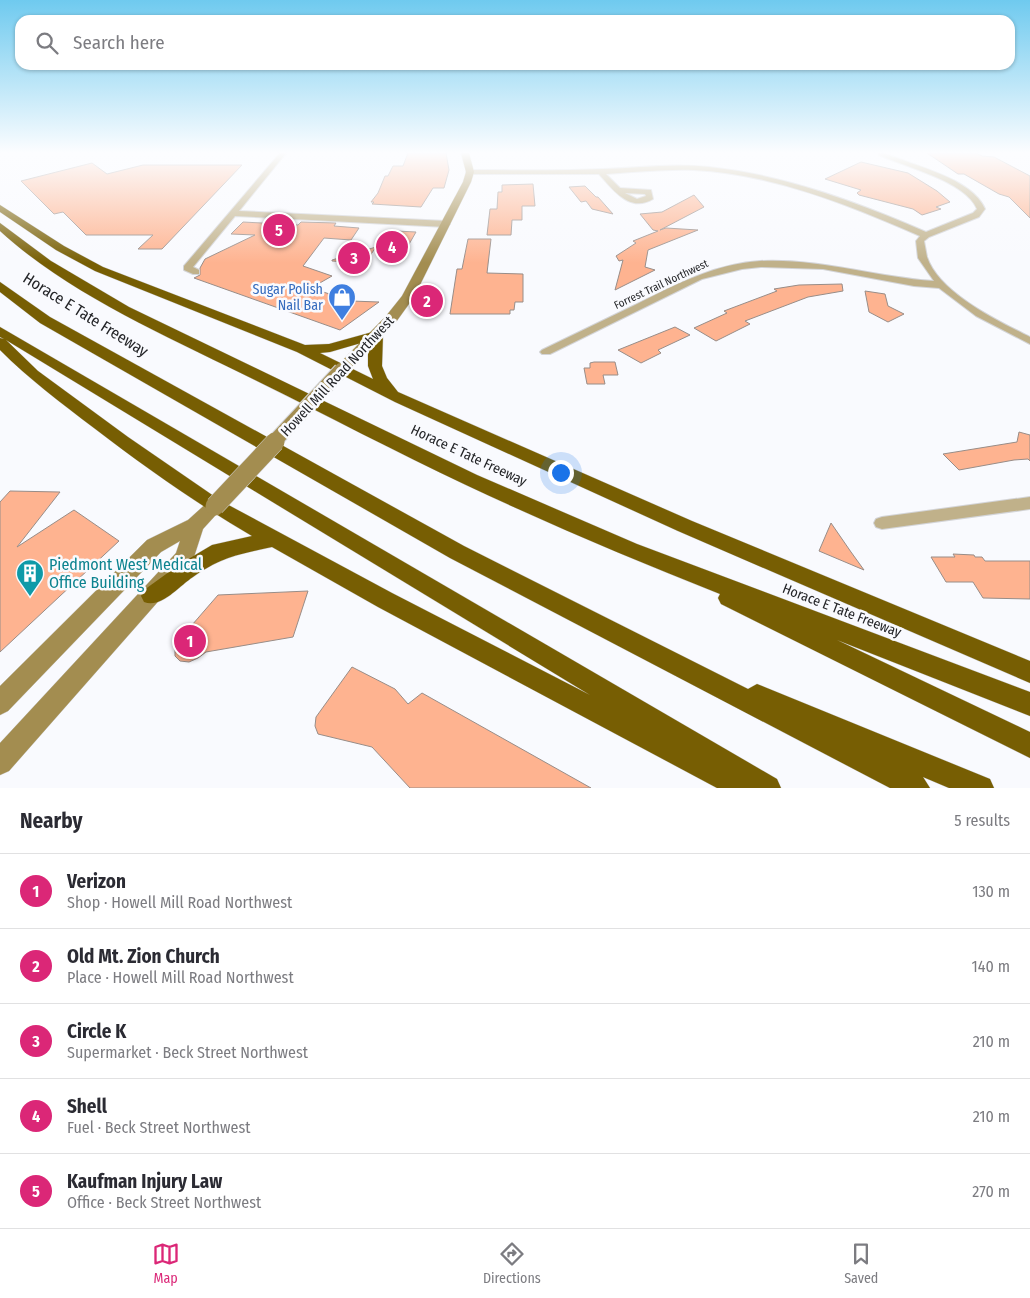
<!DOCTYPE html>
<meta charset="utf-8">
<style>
body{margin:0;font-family:"Fira Sans Condensed",sans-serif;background:#f2f2f3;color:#2b2b33}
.you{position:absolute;left:560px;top:472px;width:18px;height:18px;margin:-12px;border:4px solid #fff;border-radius:50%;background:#1a73e8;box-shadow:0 0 0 8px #1a73e833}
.badge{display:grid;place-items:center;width:32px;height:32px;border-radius:50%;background:#db2777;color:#fff;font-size:16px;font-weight:700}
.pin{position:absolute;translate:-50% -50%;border:2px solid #fff;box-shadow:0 1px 5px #0006}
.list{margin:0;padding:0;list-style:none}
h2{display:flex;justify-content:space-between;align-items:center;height:65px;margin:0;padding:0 20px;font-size:21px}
h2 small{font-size:16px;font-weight:400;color:#7c7c81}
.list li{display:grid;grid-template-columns:32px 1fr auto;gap:15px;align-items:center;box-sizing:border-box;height:75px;padding:0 20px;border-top:1px solid #e1e1e2}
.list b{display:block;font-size:19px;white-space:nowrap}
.list p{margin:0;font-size:16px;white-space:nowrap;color:#7c7c81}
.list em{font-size:16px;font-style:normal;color:#7c7c81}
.icon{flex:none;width:28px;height:28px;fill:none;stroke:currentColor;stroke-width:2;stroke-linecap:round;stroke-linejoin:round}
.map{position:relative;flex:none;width:1030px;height:788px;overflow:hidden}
.search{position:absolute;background:#fff;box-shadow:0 1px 4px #0004;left:15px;right:15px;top:15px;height:55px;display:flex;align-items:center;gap:12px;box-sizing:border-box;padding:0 18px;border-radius:15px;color:#7c7c81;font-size:19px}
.sheet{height:440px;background:#fff}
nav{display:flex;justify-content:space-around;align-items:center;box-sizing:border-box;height:70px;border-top:1px solid #e1e1e2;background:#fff;font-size:14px;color:#7c7c81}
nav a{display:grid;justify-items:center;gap:2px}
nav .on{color:#db2777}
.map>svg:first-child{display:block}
.building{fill:#feb390;stroke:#988d88}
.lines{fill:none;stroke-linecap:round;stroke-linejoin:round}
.minor-casing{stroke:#d3d4d7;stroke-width:2}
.secondary-casing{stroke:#d3d4d7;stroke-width:1}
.motorway-casing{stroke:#d3d4d7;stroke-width:1}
.minor{fill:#c0b18a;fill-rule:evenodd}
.secondary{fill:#a38d50;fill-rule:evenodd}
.motorway{fill:#775e03;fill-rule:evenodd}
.secondary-bridge-far1-casing{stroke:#d3d4d7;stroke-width:16;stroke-linecap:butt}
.secondary-bridge-casing{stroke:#d3d4d7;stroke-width:20;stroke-linecap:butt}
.secondary-bridge-far1{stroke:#a38d50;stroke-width:14}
.secondary-bridge{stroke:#a38d50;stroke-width:19}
.labels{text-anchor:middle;stroke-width:5;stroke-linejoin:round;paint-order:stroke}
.far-street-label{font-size:11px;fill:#242528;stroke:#f9fafe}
.shop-label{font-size:14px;fill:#366cbe;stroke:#f9fafe;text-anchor:end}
.street-label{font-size:14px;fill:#242528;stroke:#f9fafe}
.near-street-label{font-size:16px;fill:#242528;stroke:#f9fafe}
.near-culture-label{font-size:16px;fill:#0d838f;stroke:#f9fafe;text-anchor:start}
</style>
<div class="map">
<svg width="1030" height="788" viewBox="0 0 1030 788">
<rect width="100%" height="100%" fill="#f9fafe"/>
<path class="building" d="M408,153H446L449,170L444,188H433L421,207L372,204L374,202H371L378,193L385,176H388L393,166H403Z
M927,153H976L982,156L994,157L1030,176V218L1009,197L999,194L964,174H958Z
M861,162L908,173L937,191L950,202L936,207L941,209L922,215L913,209L859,195L857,193L861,190L825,179Z
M92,163L107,174L143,165H242L162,249H138L153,235H86L63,212L54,214L21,181Z
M533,184L535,206H522V220H512L511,235H487L490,209H497L498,192H502V185Z
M585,186L596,197H598L613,214L592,209L586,201L581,202L569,187Z
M694,195L704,207L660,230L666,228L698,230L648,250L645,267L655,270L615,290L623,260L619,261L616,256L636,243L633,241L658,231L653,230L640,214L662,212Z
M243,222L298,225L301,222L336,223L334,226L359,228L351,240L324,238L303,266L332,276L311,288L351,301L379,302L340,330L194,278L200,275V268L205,259L255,235L231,234Z
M396,231L416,232L404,253L383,252Z
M468,239H491L487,273L523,274V302H515L514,310H510V314H450L457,269H462Z
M376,247L365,263L332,261V260Z
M842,284L843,291L808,297L745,321L750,324L716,341L694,328L727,313L724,311L777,291L774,289L799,285Z
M865,291L885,294L888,306L904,314L888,322L869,312Z
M675,327L690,335L658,350L661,353L641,363L618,350Z
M594,362H615L618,375H603L605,384H587L584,368H590V363Z
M1019,432L1030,435V461L1028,459L1014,460L959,470L943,454L1017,442Z
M10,491L60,492L17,547L74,510L119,541L0,652V502Z
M831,523L851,552L864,570L819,551Z
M953,554L974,555L975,557H982L985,561H1030V599L983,598L973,582H946L931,557H955Z
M308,591L293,637L206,652L198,658L189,662L180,661L175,656V648L179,640L218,595Z
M352,667L395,689L408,704L422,693L591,788H410L372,747L318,734L315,726L316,717Z"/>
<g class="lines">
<g class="minor-casing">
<path id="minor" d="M280,153H286L239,211L446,221L450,224L446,227L235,216L193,267L199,270V274H193L184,270V266Z
M878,153H884C914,166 972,178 985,209L979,217L929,237L924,241C925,246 926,252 927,257C939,293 998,321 1030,337V344L976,316L939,288L914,286L823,269L761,267L742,269L702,279L550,354H542L540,352L542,350C573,335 604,320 635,305C675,285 714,264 760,261C819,258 875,277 934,281L918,258L916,241L920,236C849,205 773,174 694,170C665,169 635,172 606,174L620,188L651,190L653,199C630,213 613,190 599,174H470L466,172L470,170C514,170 558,171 603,169C638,168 673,163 709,167C784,175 857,202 926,232L973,213L977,209C966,181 905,167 879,155ZM625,193L645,194L646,196L637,199Z
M1030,497V509L882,529L876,527L874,523L876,519L882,517Z"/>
</g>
<g class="secondary-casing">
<path id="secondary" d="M461,153H469L474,172L471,182L414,297L396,322L346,373H336L334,370L336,367L386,316L402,296L463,182L466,172Z
M215,499L221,501L224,506L203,529L192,563L9,771L0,775V743L176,553L180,541L161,552L8,711L0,715V686L147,540L188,520L209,501Z"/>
</g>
<g class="motorway-casing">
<path id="motorway" d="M0,205L64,246L103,267L305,345L329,344L376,331L381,332L383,335L382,366L387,378L398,392L692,521L1030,661V683L678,531L395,402L297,352L95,271L56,250L0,212ZM368,341V366L373,379L320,353L330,352Z
M0,223L51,261L129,307L477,475L637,544L1030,692V716L837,640L1030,732V758L721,604L718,598L720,594C634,560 549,524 466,485C396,452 328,416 259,382C173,339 71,296 0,231Z
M0,282L50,317L464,546L748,689L757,684L990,779L994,788H949L923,777L930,788H890L450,558L40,323L0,292Z
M0,327L777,779L781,788H717L378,607L272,547C240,554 221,557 193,577C179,586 161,609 144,602L141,596L144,590L180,564L212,545L252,536C197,504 145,467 94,428C61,403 29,379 0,350V338L4,339L0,337ZM6,340L590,695L392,593L221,501L128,437L38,371Z"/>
</g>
<use href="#minor" class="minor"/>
<use href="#secondary" class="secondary"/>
<use href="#motorway" class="motorway"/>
<g class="secondary-bridge-far1-casing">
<path id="secondary-bridge-far1" d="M273,443L341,370"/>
</g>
<g class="secondary-bridge-casing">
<path id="secondary-bridge" d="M215,506L275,442"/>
</g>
<use href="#secondary-bridge-far1" class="secondary-bridge-far1"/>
<use href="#secondary-bridge" class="secondary-bridge"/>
</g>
<linearGradient id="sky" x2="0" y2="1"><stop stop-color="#6fcaef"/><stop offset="0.58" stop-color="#fcfdff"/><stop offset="1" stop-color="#fcfdff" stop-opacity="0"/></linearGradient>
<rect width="1030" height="263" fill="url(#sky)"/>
<defs>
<g id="shop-pin" transform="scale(1.4375)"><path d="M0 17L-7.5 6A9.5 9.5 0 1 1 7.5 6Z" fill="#3f7fe0" stroke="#f9fafe"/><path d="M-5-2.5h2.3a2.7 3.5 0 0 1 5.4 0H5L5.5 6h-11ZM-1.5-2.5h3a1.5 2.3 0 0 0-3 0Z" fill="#fff"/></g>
<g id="building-pin" transform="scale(1.4375)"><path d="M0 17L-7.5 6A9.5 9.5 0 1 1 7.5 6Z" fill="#0f9aa8" stroke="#f9fafe"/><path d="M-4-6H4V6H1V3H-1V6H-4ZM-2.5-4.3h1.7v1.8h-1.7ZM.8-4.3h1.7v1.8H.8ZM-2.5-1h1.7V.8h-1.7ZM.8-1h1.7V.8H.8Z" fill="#fff"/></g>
</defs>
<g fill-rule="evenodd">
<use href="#shop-pin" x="342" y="297"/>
<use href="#building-pin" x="30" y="573"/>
</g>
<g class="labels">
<g class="far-street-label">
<text transform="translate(661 284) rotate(-25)" y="4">Forrest Trail Northwest</text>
</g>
<g class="shop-label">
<text x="323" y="294">Sugar Polish<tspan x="323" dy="16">Nail Bar</tspan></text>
</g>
<g class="street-label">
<text transform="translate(337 376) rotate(-47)" y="5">Howell Mill Road Northwest</text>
<text transform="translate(469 455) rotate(25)" y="5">Horace E Tate Freeway</text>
<text transform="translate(842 610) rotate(21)" y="5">Horace E Tate Freeway</text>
</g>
<g class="near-street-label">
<text transform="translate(86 314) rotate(32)" y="6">Horace E Tate Freeway</text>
</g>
<g class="near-culture-label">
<text x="49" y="570">Piedmont West Medical<tspan x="49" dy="18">Office Building</tspan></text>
</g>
</g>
</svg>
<div class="you"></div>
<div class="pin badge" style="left:190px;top:641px">1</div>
<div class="pin badge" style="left:427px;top:301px">2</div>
<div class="pin badge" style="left:354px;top:258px">3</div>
<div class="pin badge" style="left:392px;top:247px">4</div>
<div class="pin badge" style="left:279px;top:230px">5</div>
<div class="search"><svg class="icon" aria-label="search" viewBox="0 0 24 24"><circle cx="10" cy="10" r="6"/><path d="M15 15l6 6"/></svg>Search here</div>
</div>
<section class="sheet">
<h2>Nearby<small>5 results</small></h2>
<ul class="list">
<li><span class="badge">1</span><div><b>Verizon</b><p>Shop · Howell Mill Road Northwest</p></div><em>130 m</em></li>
<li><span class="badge">2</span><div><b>Old Mt. Zion Church</b><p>Place · Howell Mill Road Northwest</p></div><em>140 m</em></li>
<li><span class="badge">3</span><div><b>Circle K</b><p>Supermarket · Beck Street Northwest</p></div><em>210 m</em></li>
<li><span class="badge">4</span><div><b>Shell</b><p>Fuel · Beck Street Northwest</p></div><em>210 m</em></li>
<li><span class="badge">5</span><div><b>Kaufman Injury Law</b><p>Office · Beck Street Northwest</p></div><em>270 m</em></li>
</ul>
</section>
<nav>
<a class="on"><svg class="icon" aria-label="map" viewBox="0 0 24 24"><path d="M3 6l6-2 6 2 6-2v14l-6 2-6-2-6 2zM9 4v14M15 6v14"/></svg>Map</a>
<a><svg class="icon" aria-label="directions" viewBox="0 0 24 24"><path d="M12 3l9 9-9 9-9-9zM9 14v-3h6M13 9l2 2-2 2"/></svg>Directions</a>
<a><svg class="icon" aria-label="saved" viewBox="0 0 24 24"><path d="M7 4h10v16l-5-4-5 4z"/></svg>Saved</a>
</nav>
